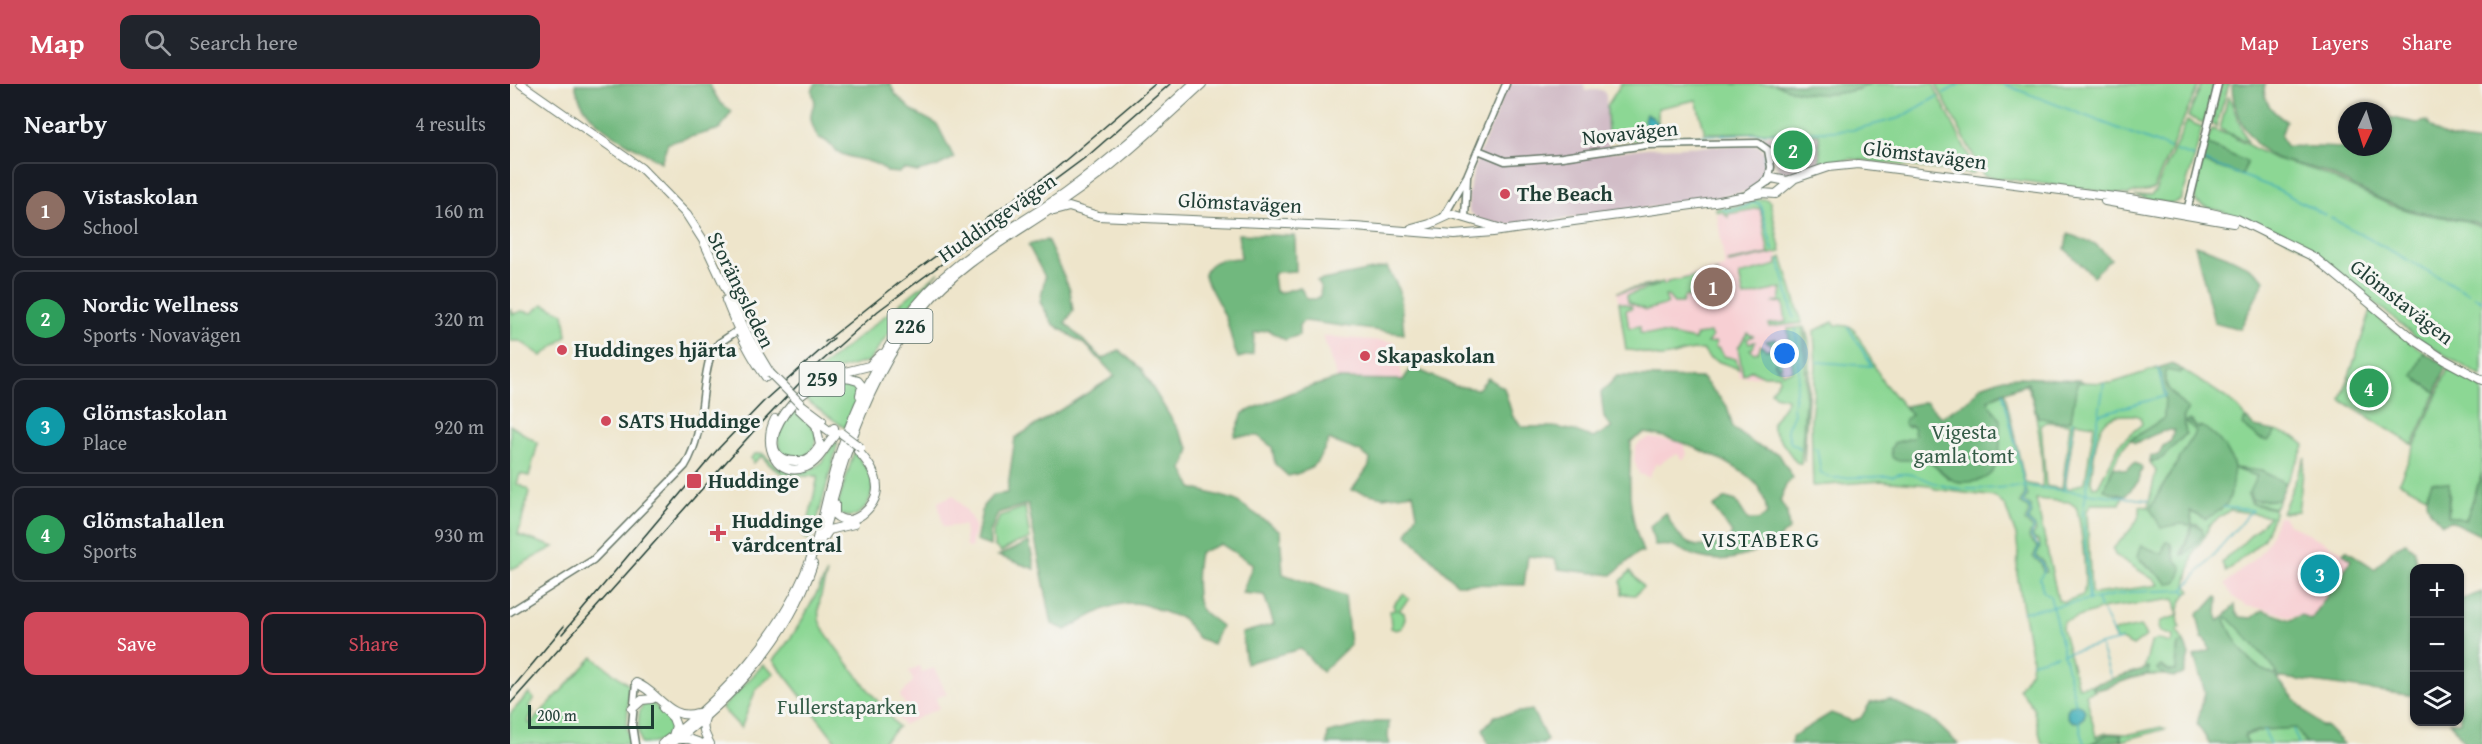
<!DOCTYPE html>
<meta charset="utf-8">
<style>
body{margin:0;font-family:"Gentium Book Plus",serif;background:#20242c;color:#f1f3f6}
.controls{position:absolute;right:18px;bottom:18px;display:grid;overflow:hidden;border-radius:12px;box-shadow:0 2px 4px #0004}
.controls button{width:54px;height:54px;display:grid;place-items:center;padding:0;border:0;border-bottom:2px solid #363941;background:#171b24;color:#f1f3f6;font:30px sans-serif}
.compass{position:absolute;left:1828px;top:18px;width:54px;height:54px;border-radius:50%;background:#171b24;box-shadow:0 2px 4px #0004;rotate:184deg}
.scale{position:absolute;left:18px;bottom:15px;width:126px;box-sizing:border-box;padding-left:6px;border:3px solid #1f3d34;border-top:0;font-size:16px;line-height:21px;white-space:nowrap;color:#1f3d34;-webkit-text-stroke:4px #f6f6f2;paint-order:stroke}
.you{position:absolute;left:1275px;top:270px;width:21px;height:21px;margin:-15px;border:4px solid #fff;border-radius:50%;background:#1a73e8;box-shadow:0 0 0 9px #1a73e833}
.badge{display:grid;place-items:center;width:39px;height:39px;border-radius:50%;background:#d1495b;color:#fff;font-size:20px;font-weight:700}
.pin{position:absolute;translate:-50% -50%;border:3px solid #fff;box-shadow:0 2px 6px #0006}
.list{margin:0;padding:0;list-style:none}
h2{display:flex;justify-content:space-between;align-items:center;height:78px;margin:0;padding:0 24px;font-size:26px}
h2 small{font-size:20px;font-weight:400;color:#9ea1a6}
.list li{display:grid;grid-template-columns:39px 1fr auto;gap:18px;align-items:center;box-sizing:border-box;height:96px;margin:0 12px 12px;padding:0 12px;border:2px solid #363941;border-radius:12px}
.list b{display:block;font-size:22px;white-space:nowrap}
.list p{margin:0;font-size:20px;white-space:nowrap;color:#9ea1a6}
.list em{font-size:20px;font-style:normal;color:#9ea1a6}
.actions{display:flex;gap:12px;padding:18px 24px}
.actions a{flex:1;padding:14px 0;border:2px solid #d1495b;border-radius:12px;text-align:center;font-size:21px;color:#d1495b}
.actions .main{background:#d1495b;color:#fff}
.icon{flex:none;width:33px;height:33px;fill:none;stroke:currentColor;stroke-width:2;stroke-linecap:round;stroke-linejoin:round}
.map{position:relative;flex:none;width:1972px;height:660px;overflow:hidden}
header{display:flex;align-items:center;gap:36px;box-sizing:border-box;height:84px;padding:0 30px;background:#d1495b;color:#fff}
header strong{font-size:28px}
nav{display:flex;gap:33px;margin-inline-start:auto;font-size:21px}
.search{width:420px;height:54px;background:#20242c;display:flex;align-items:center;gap:15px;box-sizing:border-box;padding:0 21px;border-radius:12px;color:#9ea1a6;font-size:22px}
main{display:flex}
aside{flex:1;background:#171b24}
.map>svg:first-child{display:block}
.built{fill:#f7cfd3}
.industrial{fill:#d2bdc7}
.green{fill:#8cd794;stroke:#568a64;stroke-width:1.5;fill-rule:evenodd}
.forest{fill:#71b87e;stroke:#487a59;stroke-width:1.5;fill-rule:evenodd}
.water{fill:#3eaeb8;stroke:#2e7676;stroke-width:1.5}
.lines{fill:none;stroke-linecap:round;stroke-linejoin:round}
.stream{stroke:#3eaeb8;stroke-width:1.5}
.minor-casing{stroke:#677869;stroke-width:9}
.major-casing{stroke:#677869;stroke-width:10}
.minor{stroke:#fff;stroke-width:6}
.major{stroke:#fff;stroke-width:8}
.rail{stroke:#1f3d34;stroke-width:1.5}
.major-bridge-casing{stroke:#677869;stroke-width:10;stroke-linecap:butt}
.major-bridge{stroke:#fff;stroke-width:8}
.poi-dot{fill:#d1495b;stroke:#f6f6f2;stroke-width:2}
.labels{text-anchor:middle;stroke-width:6;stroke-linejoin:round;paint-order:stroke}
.shield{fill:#f6f6f2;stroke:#60746d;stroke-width:1.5}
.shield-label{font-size:20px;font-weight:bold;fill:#1f3d34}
.street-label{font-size:21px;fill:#1f3d34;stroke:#f6f6f2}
.poi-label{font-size:21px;font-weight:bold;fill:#1f3d34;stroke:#f6f6f2;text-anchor:start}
.park-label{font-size:21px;fill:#355c47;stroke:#f6f6f2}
.neighbourhood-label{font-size:22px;letter-spacing:1.5px;fill:#1f3d34;stroke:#f6f6f2}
</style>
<header>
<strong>Map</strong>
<div class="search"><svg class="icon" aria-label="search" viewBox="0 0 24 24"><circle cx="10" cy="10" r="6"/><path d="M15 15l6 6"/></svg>Search here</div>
<nav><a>Map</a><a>Layers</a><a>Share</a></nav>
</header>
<main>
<aside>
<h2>Nearby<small>4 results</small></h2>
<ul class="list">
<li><span class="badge" style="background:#8d6e63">1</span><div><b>Vistaskolan</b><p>School</p></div><em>160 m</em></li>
<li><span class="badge" style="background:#2e9e5b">2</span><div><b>Nordic Wellness</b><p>Sports · Novavägen</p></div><em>320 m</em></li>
<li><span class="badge" style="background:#0f9aa8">3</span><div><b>Glömstaskolan</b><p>Place</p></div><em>920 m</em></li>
<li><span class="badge" style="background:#2e9e5b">4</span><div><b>Glömstahallen</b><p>Sports</p></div><em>930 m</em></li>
</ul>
<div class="actions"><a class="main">Save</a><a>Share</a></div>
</aside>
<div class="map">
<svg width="1972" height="660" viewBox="0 0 1972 660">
<rect width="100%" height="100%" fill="#f6f6f2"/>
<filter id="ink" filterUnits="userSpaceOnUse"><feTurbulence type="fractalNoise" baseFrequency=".0167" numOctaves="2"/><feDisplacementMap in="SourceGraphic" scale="12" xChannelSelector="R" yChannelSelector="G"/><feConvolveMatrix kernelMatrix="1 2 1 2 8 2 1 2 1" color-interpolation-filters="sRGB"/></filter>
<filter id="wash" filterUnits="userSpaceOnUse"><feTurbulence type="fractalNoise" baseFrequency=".008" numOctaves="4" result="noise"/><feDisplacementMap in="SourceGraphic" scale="24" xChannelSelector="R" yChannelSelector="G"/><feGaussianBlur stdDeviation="1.35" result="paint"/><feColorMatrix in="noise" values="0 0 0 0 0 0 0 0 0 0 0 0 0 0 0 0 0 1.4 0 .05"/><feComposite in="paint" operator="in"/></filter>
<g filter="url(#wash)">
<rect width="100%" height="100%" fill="#eee5cb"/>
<path class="built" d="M1253,120L1287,247L1289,287L1281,315L1265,311L1261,307L1269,296L1268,291L1229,293L1227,281L1192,264L1116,266L1107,208L1215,183L1207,130Z
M813,252L885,258L893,296L827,295Z
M1139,354L1172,358L1177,370L1174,375H1171L1168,370L1161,372L1148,381L1146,379L1139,393L1129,390L1124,376L1125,364L1130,358Z
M443,411L457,427L465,442L461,464L456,463L454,441L433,443L428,418Z
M1768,433H1773L1779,440L1830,466L1841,476L1801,536L1791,531L1780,533L1756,525L1736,522L1723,513L1715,500L1749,471L1758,458Z
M409,582L412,588L424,584L437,610L426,614L429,624L393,641L385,630L396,622L390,612L403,597L399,587Z"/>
<path class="industrial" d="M998,0H1074L1075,7L1087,5L1094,7L1096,12L1099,69L1134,64L1247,61L1256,69L1257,87H1255L1252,98L1243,106L1190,117L1001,142L977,138L965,133L959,127L958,111L965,81Z
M1309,50L1310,83L1277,93L1270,92L1263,65L1253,55V52Z"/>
<path class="green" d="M1111,0H1265L1287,7L1348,6L1359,0H1423L1466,86L1462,90L1343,75L1310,79L1309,50L1297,51L1294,48L1195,49L1186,16L1148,24V40L1156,48L1158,56H1098L1097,22Z
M1426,0H1689L1644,104C1637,110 1627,105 1619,111L1474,92Z
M1692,0H1704L1694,39L1678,33Z
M1712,0H1719L1706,43L1701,40Z
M1718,13H1719L1737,58L1710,45Z
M1677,37L1692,43L1683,80L1671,116L1661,120L1625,112L1641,111L1645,107Z
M1702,45L1719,51L1763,74L1807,87L1880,121L1906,129L1956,137L1972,143V293L1908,255L1807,170L1738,135L1693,122L1686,118L1685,112L1692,78L1731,91L1737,80V78L1696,60Z
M1247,115H1256L1260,118L1271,168L1219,179L1218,178L1259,170L1250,124L1218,130V133L1213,128L1206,127V124L1234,121Z
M1272,173L1292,239L1259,243V240L1276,238L1273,218L1262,219L1270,217L1272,204L1234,213L1229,191L1267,181V176Z
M429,188L395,226L359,277L298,294Z
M1207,188L1196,205L1183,217L1178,212L1174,213L1172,219H1164L1158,212H1155L1158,220L1136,226L1118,218L1117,211L1150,201L1107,208L1153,198V201L1157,200V198Z
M1109,218L1121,222L1122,224L1116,226L1119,244L1130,242V249L1155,250L1185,256L1186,251L1200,249L1202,253L1197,259L1206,258L1205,264H1208L1214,272L1226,275L1229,285L1199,274L1193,266C1176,264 1163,274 1149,273C1136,271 1132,266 1116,266Z
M33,220L54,229L57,252L32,272L10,257H0V224L3,230L12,227L22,229Z
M1861,226L1878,242L1914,268L1907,283L1908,297L1926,308L1903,361L1831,316Z
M1323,238L1326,241L1339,242L1344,245L1374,299L1401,331L1398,343L1403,341L1405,352L1403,354L1384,359L1381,365L1384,375L1417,376L1438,394L1449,398L1471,396L1488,378L1490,340L1488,332L1478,319L1480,314L1519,299L1527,332L1548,338L1561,336L1567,298L1602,299L1648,284L1655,312L1654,334C1646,344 1632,348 1621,355C1610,362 1598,393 1595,406L1613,413L1610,420H1581L1577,427L1581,508L1584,510L1649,501L1646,497L1605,471L1603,465C1612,454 1633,437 1630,422L1638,423L1646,387L1640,378L1652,374L1676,350L1673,332L1678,326L1656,303L1654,287L1660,286L1670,289L1673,286C1690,298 1726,316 1736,334L1734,336C1740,346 1746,355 1758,357L1766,347L1785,353L1795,361L1776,399L1751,387L1727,386L1747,392L1748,417L1769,416L1765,424L1743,419L1737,409L1742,420L1763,425L1765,429L1753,456L1716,488L1712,479L1716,473L1726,466L1760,432L1720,426L1699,441L1696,451L1684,467L1676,501L1681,507C1669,514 1666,531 1670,544L1667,547L1674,558L1667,564L1666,587H1649L1655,591H1638L1639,583L1634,585L1641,559L1647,555L1660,559L1662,558L1663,552L1651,548L1649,542L1651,537L1668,532L1665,515L1596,524L1553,538L1552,544L1568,603L1585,600L1583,603L1585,607L1576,610L1586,653L1596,649L1621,650L1651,643L1655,645L1611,657V651C1598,648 1592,655 1580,660C1572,660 1543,660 1532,660L1523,623L1509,605L1521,586L1522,576L1507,490L1508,467L1506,451L1495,422L1485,413L1425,405L1419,401L1371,397L1303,402L1301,335L1306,283L1304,247ZM1515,301C1526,308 1535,388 1532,403L1515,399L1495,309L1496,307ZM1624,331L1630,333L1632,340L1611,358L1588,402L1583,403L1581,397C1583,382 1585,347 1596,337C1603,330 1615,331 1624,331ZM1682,337L1687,344L1690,342C1706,350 1721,367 1724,384L1691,433L1679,427L1682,435L1680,441L1647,436L1640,424L1687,346L1676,338ZM1537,338L1560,340L1552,405L1536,402L1531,341ZM1565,338L1584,341L1575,398L1559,405L1556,403V397ZM1515,402L1518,412L1513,417L1520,421L1522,430L1518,436L1525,443L1526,447L1522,453L1529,458L1530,464L1526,472L1533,477L1536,488H1533L1531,479L1523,473L1528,464L1519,454L1520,449L1524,446L1515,437L1519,429L1518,424L1510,419L1515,410ZM1526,415L1559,418L1566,423C1571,437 1578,498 1573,511L1554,518L1548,516ZM1687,440L1692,444L1693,451L1674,471L1671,469L1681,443ZM1655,459L1662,460L1665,475L1658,499L1630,476L1652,470Z
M1293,243L1296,296L1291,380L1286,378L1263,346L1262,339L1277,317V314L1265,311L1261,307L1269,296V291H1252L1241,286L1233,291L1228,264L1237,249L1243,252L1237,255L1239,259L1245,258L1243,264L1240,265L1244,269L1248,268L1251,261L1256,266H1260L1262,260L1256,257L1266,255L1271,283H1268L1265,278L1264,281L1268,285L1272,286V289L1283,287L1278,245Z
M1295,243L1299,257L1300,284L1294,378V346L1298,295Z
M1938,285L1972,300V389L1957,433L1954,436L1938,432L1940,409L1922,398L1916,412L1889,398Z
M334,296L344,298L349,303L347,313L335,344L292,313L319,300Z
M281,325C302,340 320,353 292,375L275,371C261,356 271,339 281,325Z
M0,341L28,359L19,392L10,390L7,400L18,405L19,409L8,451L44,463L0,486Z
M324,359H328L302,456L295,454L290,444H297L308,392C282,393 268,394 252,372L243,379L241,374L245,370L252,369L266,382L287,389L302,385L311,379Z
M344,368C351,377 360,386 362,397C365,415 351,440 329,430L327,423Z
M1795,373L1788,427L1772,429Z
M515,423L520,455L504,460L491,468L484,462L483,448L490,432Z
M1120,487L1133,503L1125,511L1112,510L1111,497Z
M317,489C313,504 307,520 309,535C311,550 375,625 388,643L371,660H328L263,576C287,550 301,520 317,489Z
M893,510L899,515L889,526L894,529L895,534L892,544L886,546L881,544L880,527L885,526L883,521Z
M1717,532C1724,537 1767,586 1768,591C1740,587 1726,559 1715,536Z
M1630,542L1636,552L1623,562L1611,556L1606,557L1602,548Z
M83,573L119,601L117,644L121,660H0V630L19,609L24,615L19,622L23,627L18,638L20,640Z
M253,581L264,589L246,605L231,644L212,624Z
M141,618L162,637L164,643C157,657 145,660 131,660C128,648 126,628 134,619Z
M1787,644L1796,660H1739L1734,652L1753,646Z"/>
<path class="forest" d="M65,0H199L210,19L222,27L210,45L158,59L151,78C117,58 73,42 65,0Z
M305,0H380L386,11L404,28L427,40L444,74L426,83L407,88L394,85L389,89L377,88C366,75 347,77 332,70C322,66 319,55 308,54C301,40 298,32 305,18L302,7Z
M1265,0H1359C1332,14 1293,13 1265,0Z
M1722,0H1755C1751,16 1763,29 1776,37L1771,52L1776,62L1835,64L1873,63V32L1907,39L1917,37C1926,56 1954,56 1972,59V141C1950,132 1927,133 1905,127C1871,119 1843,100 1812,87C1793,80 1767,79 1752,65C1734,50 1722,23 1722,0Z
M1696,60L1737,78L1732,91L1692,78Z
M728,150L785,152L786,187L767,188L763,191L765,207L769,209L790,203L797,215H806L810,212L811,204L807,197L877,183L890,207L894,250L794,237L789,241V251L775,256L758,246L744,249L743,270L728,274C722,262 721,250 717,238C712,223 700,207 694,190C701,174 716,175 731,174Z
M1558,150L1585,160L1601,175L1583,192L1555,165Z
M537,156L560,206L563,227L555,239L593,275L609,266L631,285L680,365L673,385L682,404L725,416L770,447L773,490L835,512L840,561L812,588L791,565L736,579L732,549L764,540L754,511L732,509L743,480L711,460L689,469C686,482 684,517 692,527C698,532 705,537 711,542L703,560L688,554L672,534C658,531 645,523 631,520C605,514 578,534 556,546L542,540L518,420L488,429L480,449V462L466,457L473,422L483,411L497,409L505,354L605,292L577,262L543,240L530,218L535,193L518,161Z
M1685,161C1711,169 1734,177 1755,196L1730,245L1704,238Z
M1914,268L1936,282L1926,308L1903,292Z
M1661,280L1673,286L1670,289L1656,286C1649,301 1668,315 1678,326L1673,332L1676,350L1652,374L1640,378L1641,372L1649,370L1653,362L1661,357L1664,346C1651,345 1637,355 1625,359L1620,356L1654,334L1655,312L1648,284Z
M902,283L945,302L968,305L978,294L994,304L1003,333L1013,343C1041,342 1057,342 1083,354L1102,344L1094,334L1091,309L1107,292L1192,294L1217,322L1223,344L1246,361L1269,370L1283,394L1276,401L1270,417L1277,428L1279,446C1254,467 1223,482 1189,473C1169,468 1170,459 1145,462L1140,442L1156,429C1171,462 1185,470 1219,455L1222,449L1203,423L1216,414L1226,417L1238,436H1248L1257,430C1256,419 1253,407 1245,399C1226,378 1162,352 1134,349L1121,357C1119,402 1117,426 1133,468H1129L1102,491L1048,485L1045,475L1018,472L1014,501L947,500L897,450L907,430L903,409L873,413L842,406L859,382L860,375L851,368L819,356C808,379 804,387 778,392L765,380L762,363L748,352H724L733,329L780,309L827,295L893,296Z
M1509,293L1570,296L1574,298L1567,299L1561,336L1548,338L1528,333L1518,299L1490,309L1478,316C1479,324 1487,327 1490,336C1491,342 1489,348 1490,355C1490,388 1479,402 1444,397L1417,376H1386L1382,373L1381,365L1384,359L1402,354L1405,352L1403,342H1396L1394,339L1395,335L1401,331L1395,322L1416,318L1431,333L1459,316L1471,302L1494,294Z
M1736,334L1745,343L1765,347L1764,351L1758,357L1749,354L1732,341Z
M1679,336L1687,344L1693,343C1708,353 1720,366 1724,384L1751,387L1776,399L1769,416H1742L1739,408L1747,392L1724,384C1719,415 1726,419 1695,435L1680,427L1682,439L1680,441L1670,440L1651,444L1640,424L1686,347L1676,338Z
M1625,379L1631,382L1632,386L1629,390V397L1615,412L1594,406L1604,383L1616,386Z
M1972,389V452L1941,437L1932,440C1916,424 1913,419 1922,398L1939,399L1938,432L1956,436Z
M1683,440L1692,444L1693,451L1678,468L1672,471Z
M1656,457H1659C1663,462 1661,466 1664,472C1670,488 1677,475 1667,498L1658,499L1628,473L1631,461L1652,470Z
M519,458L525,485L488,472Z
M1896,459L1904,466L1907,484H1904V612L1766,593L1794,626L1811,642H1816L1834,660H1796L1786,644L1753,646L1736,650L1734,652L1739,660H1700L1687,640L1695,608L1684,572L1700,566L1696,556L1692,554L1687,530L1696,524L1706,513L1708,514L1707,533L1709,537L1725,521L1726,529L1730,533L1742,534L1753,526L1780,536L1791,531L1801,536L1841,476L1833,469L1836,466L1865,485L1883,465ZM1717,533C1724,538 1767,586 1768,591C1741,587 1725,558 1715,536Z
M1972,508V660H1956L1940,638H1950V516Z
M1674,558L1679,571L1674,589C1665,596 1654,592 1647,585L1651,582L1659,587H1666L1668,560Z
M1639,583L1638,591C1620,591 1595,608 1583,605L1585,600Z
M1379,615L1424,637L1448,660H1281L1282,653L1321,629L1342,637L1351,634L1360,619Z
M1022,626L1037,656L1033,660H978L973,645L985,632Z
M866,638H879L878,654L880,660H817L818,649Z
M1598,650H1611V657L1580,660Z"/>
<path class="water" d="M1136,30L1142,33L1160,54L1135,51L1138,45L1134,36Z
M1557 629a9 9 0 1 1 18 0a9 9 0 1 1-18 0Z"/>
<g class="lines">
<path class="stream" d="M1493,0L1659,64
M1434,9L1450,0
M1094,53H1149
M1157,53L1342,46L1390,34L1428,12
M1666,67L1684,73
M1254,70L1255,81
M1694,77L1767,105L1815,131
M1212,125C1221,128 1235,123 1244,118L1250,120L1263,166
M1821,134L1958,209
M1269,175L1284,234
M1964,212L1972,217
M1286,246L1289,290L1283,323L1284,329L1277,345L1281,359L1290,364
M1308,278L1362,282L1338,243
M1493,309L1515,402L1638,416
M1590,330L1655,312L1648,284
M1303,364L1307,365L1311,390L1323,394L1383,392C1399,385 1414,396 1431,401C1458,409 1487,403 1515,402L1516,411L1512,419L1519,423L1521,429L1517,437L1524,443L1521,453L1529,463L1525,473L1532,478L1534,487L1530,494L1533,507L1540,512L1566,621
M1554,405L1563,337
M1674,505L1742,426L1713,423
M1587,516L1590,523
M1579,517L1573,428L1594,299
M1513,528L1621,508L1674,506L1677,509
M1593,528L1606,556
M1590,561L1601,594
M1552,570L1611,556
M1522,578L1547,571
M1569,637L1574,660
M1783,645L1789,660
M1754,646L1761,660"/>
</g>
</g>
<g filter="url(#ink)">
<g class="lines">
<g class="minor-casing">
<path id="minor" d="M968,66L995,77L1052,73L1136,61L1248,59L1258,66L1261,83L1258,98
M1677,127L1708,0
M934,132L957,92L996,0
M955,134L957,93
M0,528L83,476L175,382C196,347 189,307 201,270L209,259L230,245
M125,660L122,641L126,599"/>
</g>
<g class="major-casing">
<path id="major" d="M11,0L131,84L177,131L193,156L239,254L260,289
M1237,111L1262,94L1277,97L1318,83L1348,80L1620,115L1701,129L1727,135L1804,173L1903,255L1935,276L1972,296
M1595,117L1723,139
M544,127L559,123L588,132L845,143L944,151L983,148L1204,118L1252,109L1266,110L1283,96
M902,145L920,140L942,130L992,145
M216,216C227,244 239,270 256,293
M323,291L359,282L371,270
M292,321L312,336
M289,325L306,341L310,361C304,371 298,378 285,377C229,376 294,276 348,297L352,302L350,311
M265,335C251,361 267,395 296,383C310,377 316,361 325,351L324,344
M303,335L325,351
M325,420V431C342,446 367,423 367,404C367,390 358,378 348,367
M315,452L319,446L344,440
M308,466C318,436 325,404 335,374C353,321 377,268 412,225C451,176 510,148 560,112C608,79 649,39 692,0
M126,599C148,607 160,638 187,629
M153,624L163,634L166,642L163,652
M122,625L132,616L142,615
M196,631C191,643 194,649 200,660
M168,655H179L193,660
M152,660C214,614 271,551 299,479C312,445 317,408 328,374C344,326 368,277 396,235C435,177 500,148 555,109C601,76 642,38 683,0
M161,660C222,615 279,553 303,480"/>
</g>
<use href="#minor" class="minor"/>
<use href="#major" class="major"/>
<path class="rail" d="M315,258L390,198L544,86L645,0
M52,550L208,365L256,315L324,254
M0,607L54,542
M0,620L242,349L303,285L368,227L580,70L660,0"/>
<g class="major-bridge-casing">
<path id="major-bridge" d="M260,289L292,321
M331,349L351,364"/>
</g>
<use href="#major-bridge" class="major-bridge"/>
</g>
</g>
<g class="poi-dot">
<circle cx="995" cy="110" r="6"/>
<circle cx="52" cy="266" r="6"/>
<circle cx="855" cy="272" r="6"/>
<circle cx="96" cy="337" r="6"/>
<rect x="176" y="389" width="16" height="16" rx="3"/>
<path d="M205 440h6v6h6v6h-6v6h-6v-6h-6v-6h6z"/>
</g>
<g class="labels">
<g class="shield">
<rect x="377.5" y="225" width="45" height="34" rx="4.5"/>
<rect x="289.5" y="278" width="45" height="34" rx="4.5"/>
</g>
<g class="shield-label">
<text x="400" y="249">226</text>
<text x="312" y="302">259</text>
</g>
<g class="street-label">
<text transform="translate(1120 49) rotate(-6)" y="7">Novavägen</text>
<text transform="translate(1415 71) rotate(7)" y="7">Glömstavägen</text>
<text transform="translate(730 119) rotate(3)" y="7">Glömstavägen</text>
<text transform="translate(487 134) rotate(-35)" y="7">Huddingevägen</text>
<text transform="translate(231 206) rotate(64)" y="7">Storängsleden</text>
<text transform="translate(1892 218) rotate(38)" y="7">Glömstavägen</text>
</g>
<g class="poi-label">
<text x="1007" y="117">The Beach</text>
<text x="64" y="273">Huddinges hjärta</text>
<text x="867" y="279">Skapaskolan</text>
<text x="108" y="344">SATS Huddinge</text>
<text x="198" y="404">Huddinge</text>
<text x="222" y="444">Huddinge<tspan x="222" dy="24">vårdcentral</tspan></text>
</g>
<g class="park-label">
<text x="1454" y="355">Vigesta<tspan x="1454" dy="24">gamla tomt</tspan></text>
<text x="337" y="630">Fullerstaparken</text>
</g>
<g class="neighbourhood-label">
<text x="1251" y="463">VISTABERG</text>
</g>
</g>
</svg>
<div class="controls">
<button>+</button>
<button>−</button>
<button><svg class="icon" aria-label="layers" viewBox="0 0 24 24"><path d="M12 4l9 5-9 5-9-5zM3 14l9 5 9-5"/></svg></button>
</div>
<svg class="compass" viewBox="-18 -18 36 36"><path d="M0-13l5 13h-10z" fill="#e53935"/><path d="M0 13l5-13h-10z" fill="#9ea1a6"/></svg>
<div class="scale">200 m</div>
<div class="you"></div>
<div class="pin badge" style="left:1203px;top:203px;background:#8d6e63">1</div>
<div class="pin badge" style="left:1283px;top:66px;background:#2e9e5b">2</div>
<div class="pin badge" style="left:1810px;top:490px;background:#0f9aa8">3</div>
<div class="pin badge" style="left:1859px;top:304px;background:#2e9e5b">4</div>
</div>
</main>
